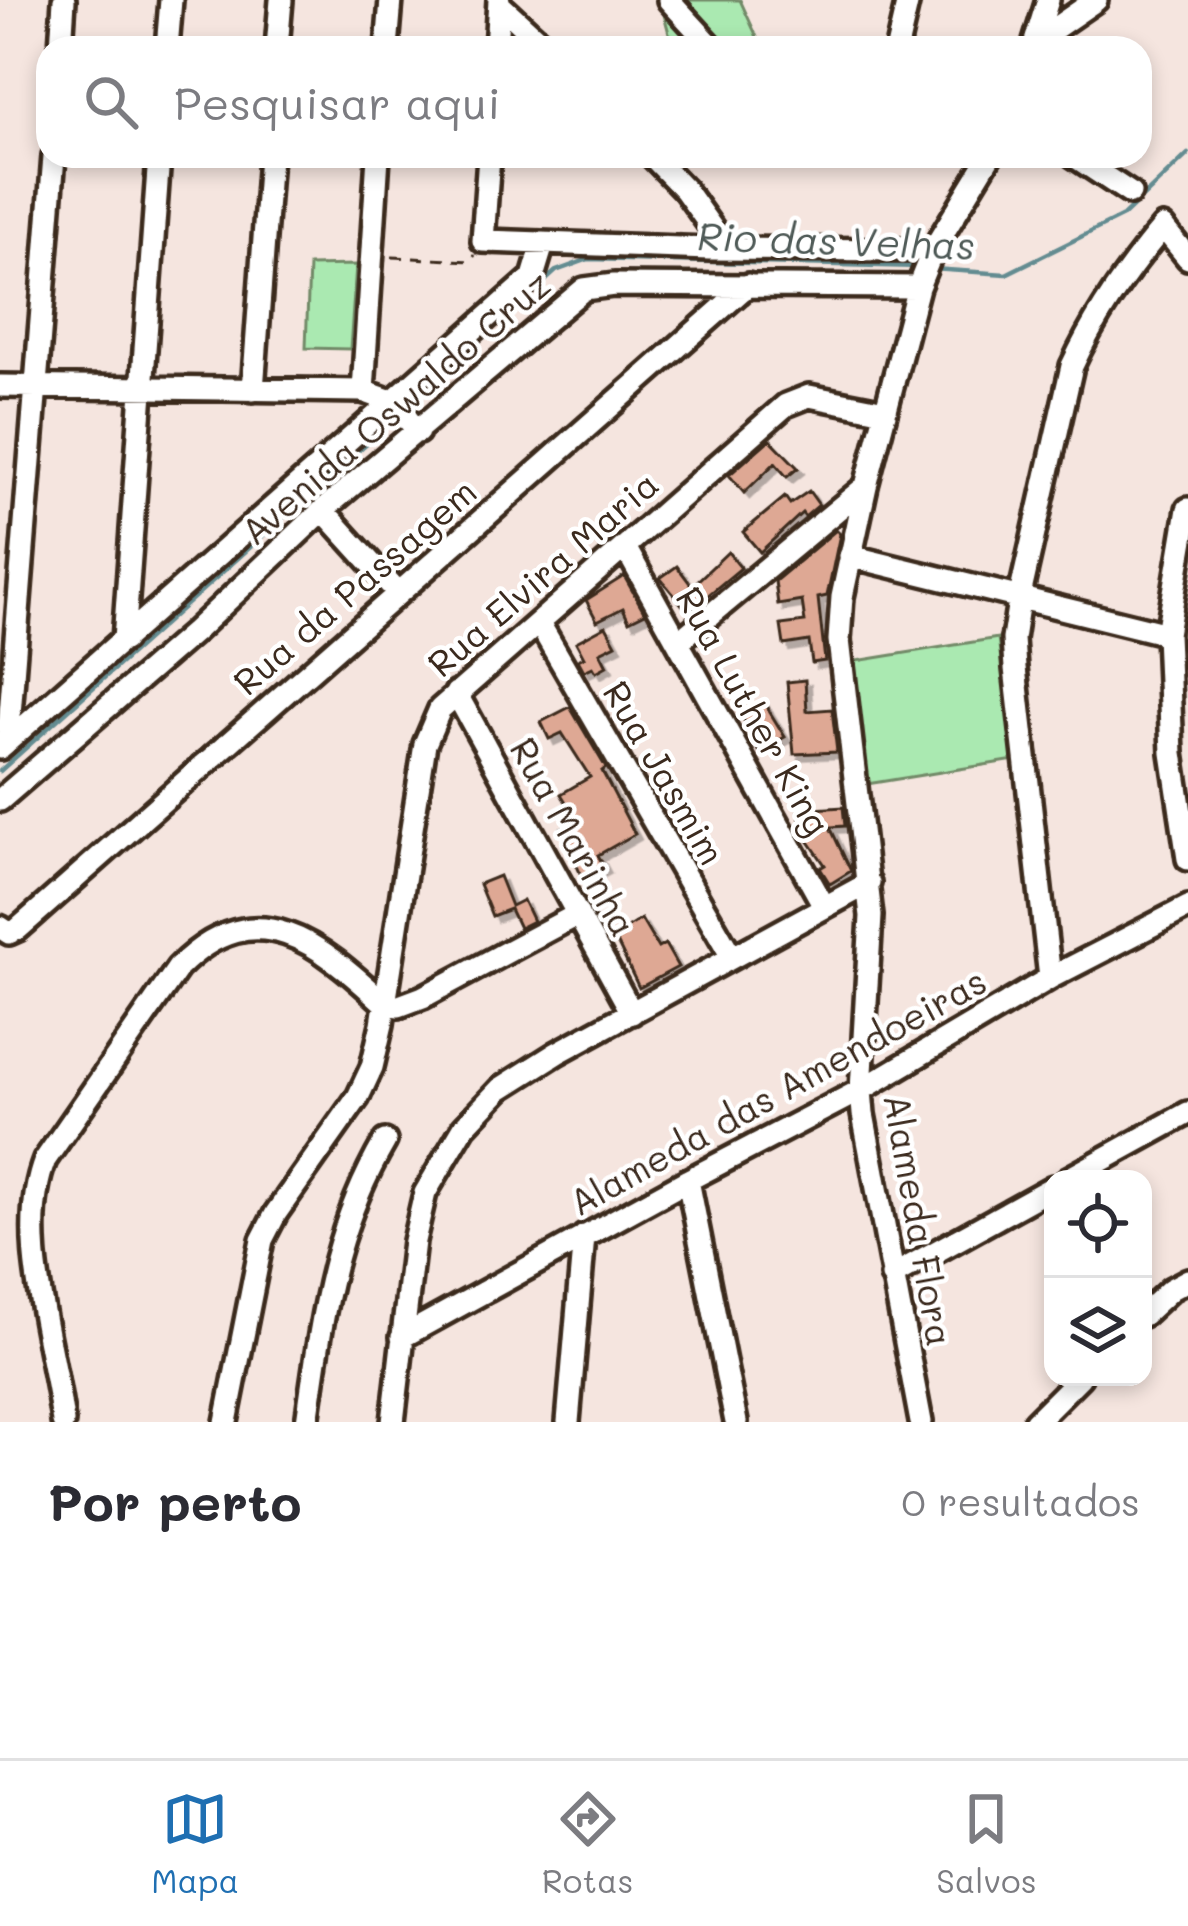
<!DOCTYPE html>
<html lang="pt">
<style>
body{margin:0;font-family:Mali,sans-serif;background:#f2f2f3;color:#2b2b33}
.controls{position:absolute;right:36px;bottom:36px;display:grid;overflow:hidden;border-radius:24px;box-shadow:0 6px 18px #0003}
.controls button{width:108px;height:108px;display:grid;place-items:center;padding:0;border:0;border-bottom:3px solid #e1e1e2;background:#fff;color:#2b2b33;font:60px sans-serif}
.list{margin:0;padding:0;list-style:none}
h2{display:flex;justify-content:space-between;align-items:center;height:156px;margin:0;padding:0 48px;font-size:51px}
h2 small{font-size:39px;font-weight:400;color:#7c7c81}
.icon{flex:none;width:66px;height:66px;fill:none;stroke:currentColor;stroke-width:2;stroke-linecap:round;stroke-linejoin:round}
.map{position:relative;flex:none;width:1188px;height:1422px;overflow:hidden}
.search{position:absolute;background:#fff;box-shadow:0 6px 18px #0003;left:36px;right:36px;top:36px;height:132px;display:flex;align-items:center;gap:30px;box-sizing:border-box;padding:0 42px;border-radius:36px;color:#7c7c81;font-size:45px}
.sheet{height:336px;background:#fff}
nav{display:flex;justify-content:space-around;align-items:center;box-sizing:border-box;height:168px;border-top:3px solid #e1e1e2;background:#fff;font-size:33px;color:#7c7c81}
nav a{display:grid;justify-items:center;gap:6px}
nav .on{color:#1f6fb2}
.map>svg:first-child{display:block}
.green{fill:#aae9b1;stroke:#728a68;stroke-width:3}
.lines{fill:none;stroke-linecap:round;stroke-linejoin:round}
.stream{stroke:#648c91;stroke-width:4.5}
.building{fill:#dea894;stroke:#3b2a1e;stroke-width:3;filter:url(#shadow)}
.minor-casing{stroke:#3b2a1e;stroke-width:30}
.path{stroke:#3b2a1e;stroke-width:3;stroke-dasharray:12 9;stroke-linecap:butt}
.minor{stroke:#fff;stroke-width:21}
.labels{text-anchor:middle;stroke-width:9;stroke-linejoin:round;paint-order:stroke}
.street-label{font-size:36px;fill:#3b2a1e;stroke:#fff}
.water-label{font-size:39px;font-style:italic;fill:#505b58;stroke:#fff}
</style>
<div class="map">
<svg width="1188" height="1422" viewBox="0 0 1188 1422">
<defs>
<filter id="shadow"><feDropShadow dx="5.5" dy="5.5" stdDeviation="0" flood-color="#0004"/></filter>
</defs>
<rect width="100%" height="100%" fill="#f5e5df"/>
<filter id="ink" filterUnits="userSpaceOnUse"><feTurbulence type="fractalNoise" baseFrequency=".00833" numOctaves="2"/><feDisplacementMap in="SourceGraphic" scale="24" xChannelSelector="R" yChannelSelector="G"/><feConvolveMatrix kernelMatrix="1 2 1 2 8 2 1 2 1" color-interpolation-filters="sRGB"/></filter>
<g filter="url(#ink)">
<path class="green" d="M660,0H740L762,48H673Z
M356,265L350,349L306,348L309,266Z
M998,638L1015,760L867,784L850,662Z"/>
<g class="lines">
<path class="stream" d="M932,269L1006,274L1123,216L1188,154
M406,408L556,271L589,259L921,267
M0,771L397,416"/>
</g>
<path class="building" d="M770,439L798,468L787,477L775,463L744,493L729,475Z
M809,491L819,505L805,517L802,513L760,552L743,532L785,497L790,504Z
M836,530L840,534L827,596L818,598L825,661L812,663L809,641L784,645L781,625L805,622L802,601L778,605L775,581Z
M728,552L741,568L688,612L660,578L677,566L692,586Z
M624,576L645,613L629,621L623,608L597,621L586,600Z
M606,626L616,644L600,652L607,666L596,672L593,667L584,671L578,660L584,657L576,642Z
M805,680L807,711L832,709L837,752L794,754L787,682Z
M763,701L785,737L759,751L741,714Z
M570,707L606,768L602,771L635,834L598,855L605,868L583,880L561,828L577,820L561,794L590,777L562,733L549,739L541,722Z
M843,807L845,826L830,827L851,871L830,884L820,868L825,865L801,830L799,810Z
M499,876L511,906L523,900L533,921L519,928L510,909L492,916L479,884Z
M641,919L658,948L665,944L678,967L639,988L614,936Z"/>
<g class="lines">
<g class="minor-casing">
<path id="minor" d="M669,0L713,48
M499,4L547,48
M1035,42L1096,0
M1034,45L1048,0
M61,48L64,0
M167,48L171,0
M277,48L281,0
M387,48L391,0
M496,48L499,0
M897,48L908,0
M489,156L483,241L709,249L933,250
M652,156L685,190L726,248
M1074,156L1130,193
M0,386L363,391L394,402L418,432
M253,390L270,156
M363,391L378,156
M1188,509L1167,634L1172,753L1188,859
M323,510L398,593
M625,547L824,906
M850,556L1167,634
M539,623L732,957
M124,640L159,156
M678,642L866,486
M456,693L632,1013
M8,740L54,156
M0,748L533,277L543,244
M0,800L194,632L323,510L584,289L614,285L918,287
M0,927L9,933L18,929L748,285
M1050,978L1015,668L1013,639L1019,600L1072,366C1096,314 1126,271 1163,227L1188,258
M385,1004L399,1006L423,997L578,914
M1068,1179L1188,1113
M688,1180L736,1422
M892,1276L1053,1187
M1143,1315L1171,1289L1188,1280
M402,1337L688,1180L861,1090L1050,978L1188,907
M63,1422C53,1341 15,1236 45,1160L178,968C256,889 320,944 385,1004
M226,1422L262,1240L276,1213L358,1097L372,1067L382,1024L425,744L440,709L786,405L809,396L885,411
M307,1422C322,1318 331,1234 385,1141
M393,1422L414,1241L425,1193L464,1127L500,1089L557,1053L869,883
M568,1422L584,1236
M921,1422L863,1114L861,1090L871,916L839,640L842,597L866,486L918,287L933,250L990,156
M1035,1422L1080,1377"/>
</g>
<path class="path" d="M392,257L471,261L475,255"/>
<use href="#minor" class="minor"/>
</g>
</g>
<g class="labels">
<g class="street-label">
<text transform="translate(396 408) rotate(-41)" y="13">Avenida Oswaldo Cruz</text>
<text transform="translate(543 574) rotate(-41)" y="13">Rua Elvira Maria</text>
<text transform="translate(355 587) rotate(-41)" y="13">Rua da Passagem</text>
<text transform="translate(753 711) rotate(61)" y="13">Rua Luther King</text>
<text transform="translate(664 773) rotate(60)" y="13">Rua Jasmim</text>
<text transform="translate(573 837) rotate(61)" y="13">Rua Marinha</text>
<text transform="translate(778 1092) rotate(-29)" y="13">Alameda das Amendoeiras</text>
<text transform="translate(918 1220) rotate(80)" y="13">Alameda Flora</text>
</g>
<g class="water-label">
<text transform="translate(836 241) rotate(2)" y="14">Rio das Velhas</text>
</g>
</g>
</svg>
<div class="controls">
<button><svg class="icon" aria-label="locate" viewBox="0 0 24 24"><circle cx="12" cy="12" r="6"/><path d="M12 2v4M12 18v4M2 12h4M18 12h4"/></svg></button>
<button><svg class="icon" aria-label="layers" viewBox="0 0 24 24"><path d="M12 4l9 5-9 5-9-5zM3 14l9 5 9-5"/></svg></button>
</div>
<div class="search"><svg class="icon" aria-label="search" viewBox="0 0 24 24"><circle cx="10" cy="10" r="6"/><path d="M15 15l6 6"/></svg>Pesquisar aqui</div>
</div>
<section class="sheet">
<h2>Por perto<small>0 resultados</small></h2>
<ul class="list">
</ul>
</section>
<nav>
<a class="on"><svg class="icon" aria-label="map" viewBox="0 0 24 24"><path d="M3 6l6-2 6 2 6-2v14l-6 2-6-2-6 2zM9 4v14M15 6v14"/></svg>Mapa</a>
<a><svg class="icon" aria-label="directions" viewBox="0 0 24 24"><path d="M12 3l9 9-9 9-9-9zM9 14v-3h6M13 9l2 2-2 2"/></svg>Rotas</a>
<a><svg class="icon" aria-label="saved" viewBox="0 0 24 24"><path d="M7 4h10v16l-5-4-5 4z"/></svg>Salvos</a>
</nav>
